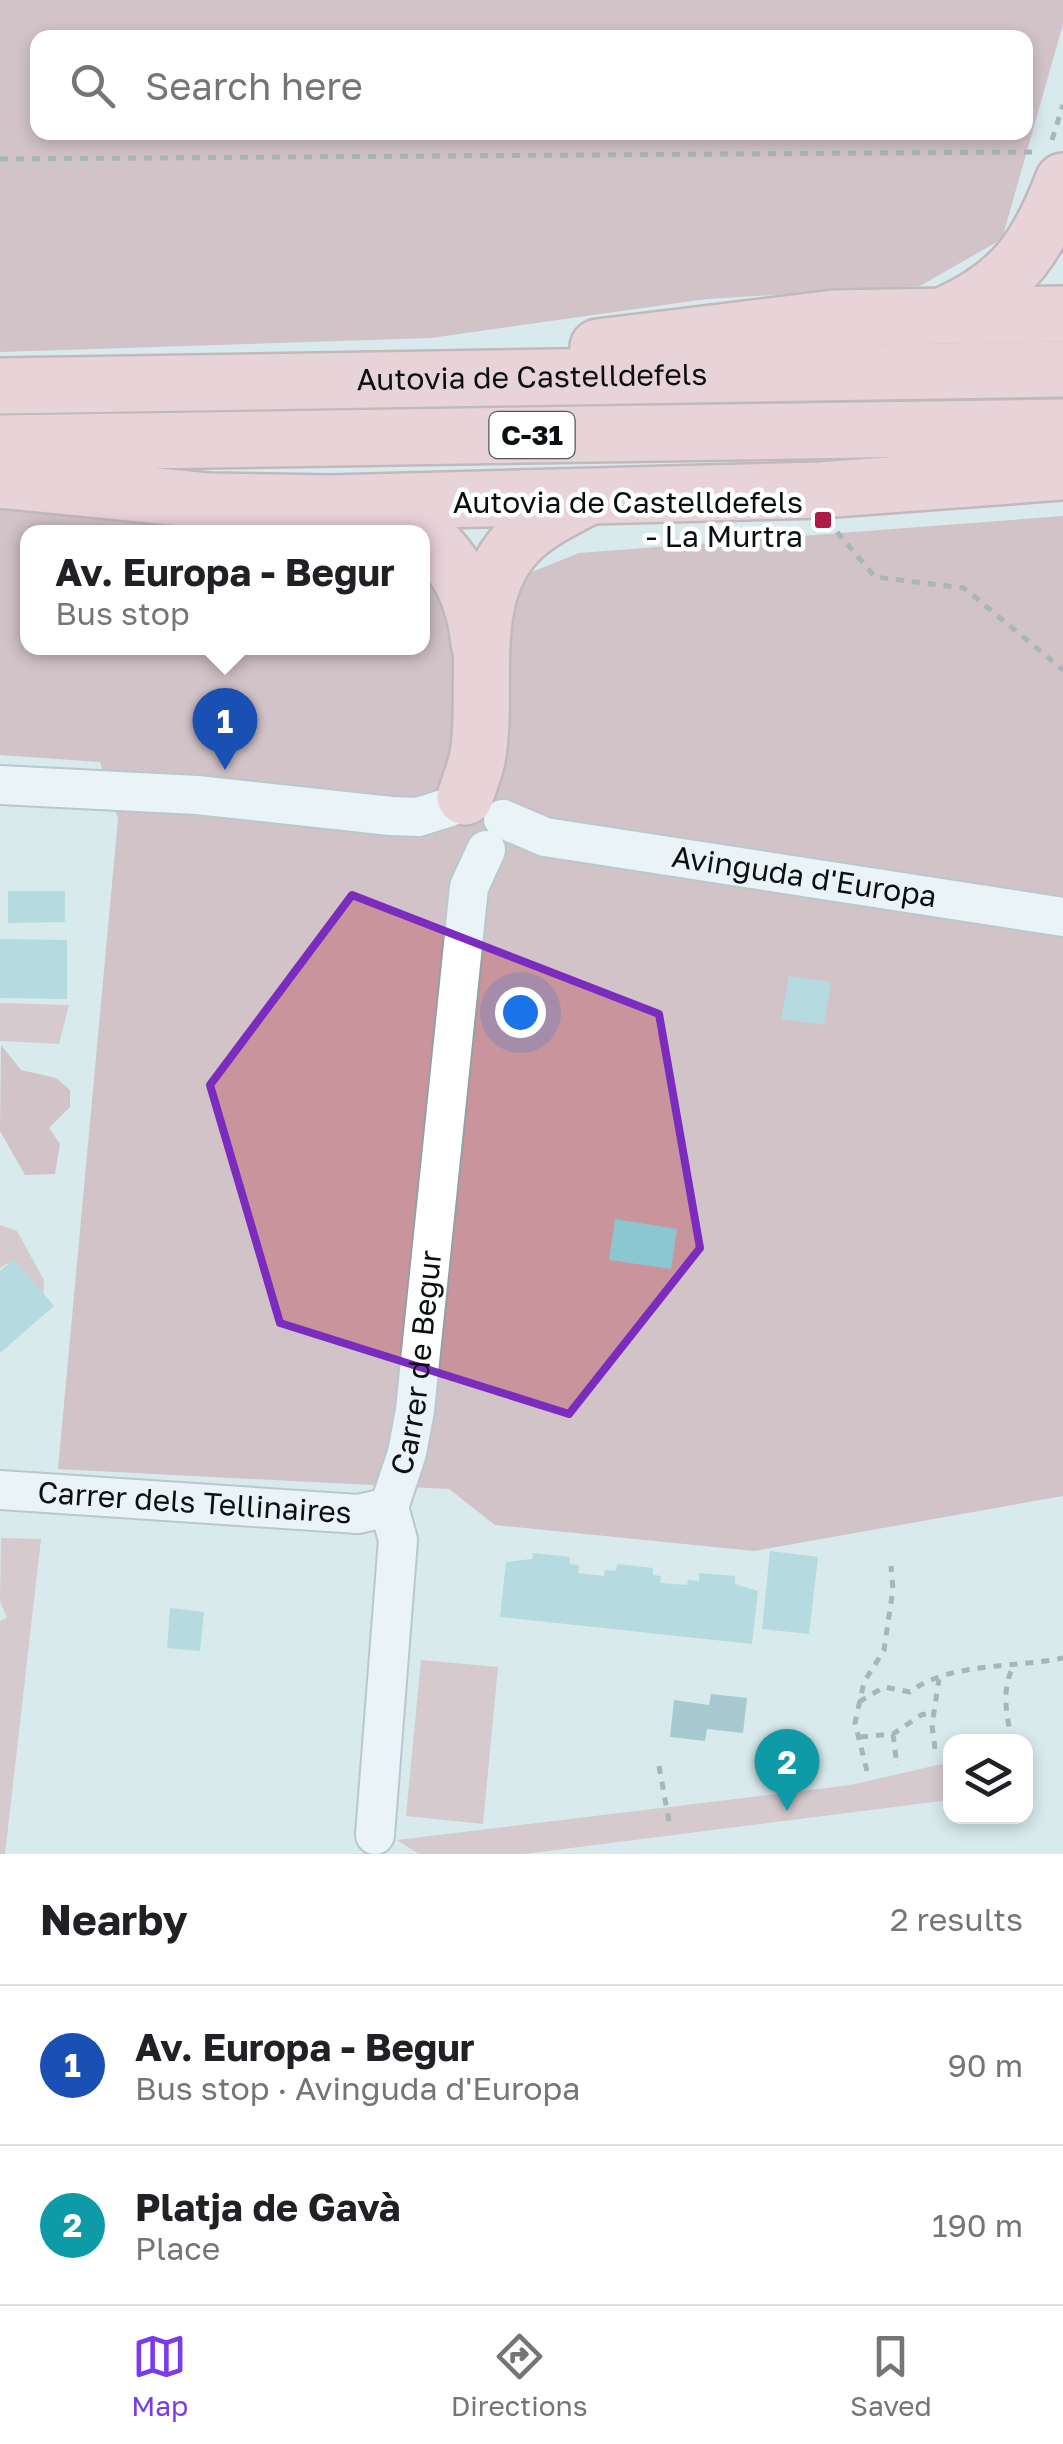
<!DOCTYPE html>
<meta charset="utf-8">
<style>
body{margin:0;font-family:"Golos Text",sans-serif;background:#f2f2f2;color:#202124}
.controls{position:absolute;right:30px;bottom:30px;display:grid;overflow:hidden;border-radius:20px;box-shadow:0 5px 15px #0003}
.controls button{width:90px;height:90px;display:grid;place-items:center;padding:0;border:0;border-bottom:2px solid #e0e0e0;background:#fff;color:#202124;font:50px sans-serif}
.you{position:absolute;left:520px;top:1012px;width:35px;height:35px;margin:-25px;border:8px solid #fff;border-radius:50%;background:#1a73e8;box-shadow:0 0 0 15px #1a73e833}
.badge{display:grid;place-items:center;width:65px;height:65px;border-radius:50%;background:#7c3aed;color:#fff;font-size:32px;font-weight:700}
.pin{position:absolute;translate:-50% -82px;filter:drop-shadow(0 2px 5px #0008)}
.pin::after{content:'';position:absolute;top:52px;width:35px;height:30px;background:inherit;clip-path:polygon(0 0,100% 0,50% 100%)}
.popup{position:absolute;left:20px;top:525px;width:410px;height:130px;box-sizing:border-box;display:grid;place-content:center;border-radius:20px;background:#fff;filter:drop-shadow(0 2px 8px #0005);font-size:32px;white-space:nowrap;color:#757577}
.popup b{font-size:38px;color:#202124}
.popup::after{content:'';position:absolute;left:50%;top:100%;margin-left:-20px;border:20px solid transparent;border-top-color:#fff}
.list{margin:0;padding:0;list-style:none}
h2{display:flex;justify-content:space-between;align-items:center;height:130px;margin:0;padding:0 40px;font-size:42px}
h2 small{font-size:32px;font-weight:400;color:#757577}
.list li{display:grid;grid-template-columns:65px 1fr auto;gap:30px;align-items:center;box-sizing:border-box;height:160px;padding:0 40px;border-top:2px solid #e0e0e0}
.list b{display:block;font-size:38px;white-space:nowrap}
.list p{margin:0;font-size:32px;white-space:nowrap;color:#757577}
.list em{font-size:32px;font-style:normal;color:#757577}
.icon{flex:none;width:55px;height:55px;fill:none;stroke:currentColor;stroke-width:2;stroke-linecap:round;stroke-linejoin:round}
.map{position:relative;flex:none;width:1063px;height:1854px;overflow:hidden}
.search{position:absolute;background:#fff;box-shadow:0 5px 15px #0003;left:30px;right:30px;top:30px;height:110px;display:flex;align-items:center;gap:25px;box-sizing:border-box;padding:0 35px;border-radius:20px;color:#757577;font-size:38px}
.sheet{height:450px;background:#fff}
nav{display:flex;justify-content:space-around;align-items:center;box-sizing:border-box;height:140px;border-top:2px solid #e0e0e0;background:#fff;font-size:28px;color:#757577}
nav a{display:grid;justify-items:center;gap:5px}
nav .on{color:#7c3aed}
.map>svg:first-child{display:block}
.green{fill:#d2a5aa}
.forest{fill:#c9949b;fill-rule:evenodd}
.water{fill:#69a5ae}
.building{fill:#8ac7d1}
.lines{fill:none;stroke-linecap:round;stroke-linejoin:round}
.minor-casing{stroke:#91a1a4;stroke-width:42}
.highway-casing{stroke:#a67e84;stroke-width:60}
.path{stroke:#6c7879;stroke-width:5;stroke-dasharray:8 8;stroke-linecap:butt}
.minor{stroke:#fff;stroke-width:38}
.highway{stroke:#fab9c2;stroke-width:55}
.marked{fill:none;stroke:#7b2cbf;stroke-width:8;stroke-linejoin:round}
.poi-dot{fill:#ae1b49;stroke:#fff;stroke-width:4}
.labels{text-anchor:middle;stroke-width:9;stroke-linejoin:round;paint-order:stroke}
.shield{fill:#fff;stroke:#545858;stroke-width:2.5}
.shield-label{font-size:28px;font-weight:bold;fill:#0a1011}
.street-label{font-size:30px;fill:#0a1011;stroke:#fff}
.poi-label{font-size:30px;fill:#0a1011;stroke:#fff;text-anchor:end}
</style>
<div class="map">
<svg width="1063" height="1854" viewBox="0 0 1063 1854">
<rect width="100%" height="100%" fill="#d8eaec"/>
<path class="green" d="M0,1003L69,1005L59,1044L0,1041Z
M0,1225L17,1231L44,1280L43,1305L8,1263L0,1268Z
M1,1538L41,1539L5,1854H0V1621L7,1618L0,1601Z
M421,1660L498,1667L483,1824L406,1816Z
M950,1762V1800L524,1854H419L397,1840L851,1785Z"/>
<path class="forest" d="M0,0H1063V24L1002,239L920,286L707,299L431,338L0,352ZM38,38H1026V132H38Z
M0,500L343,532H28V648H422L423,566L445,607L579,553L1063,516V1496L754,1551L495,1525L449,1489L58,1469L118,819L100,762L0,755Z
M1,1045L21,1070L56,1078L70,1090V1107L49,1128L60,1144L55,1174L25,1175L0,1131Z"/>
<path class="water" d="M711,1694L747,1698L743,1733L707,1729L705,1741L670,1737L674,1700L709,1705Z"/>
<path class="building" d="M8,891H65V922L8,923Z
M0,939L67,940V999L0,998Z
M789,976L831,982L824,1025L781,1019Z
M615,1219L677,1229L671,1269L609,1260Z
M14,1259L54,1306L0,1353V1271Z
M770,1551L818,1557L809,1634L762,1629Z
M533,1553L570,1557V1564L579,1565L578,1573L604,1576L605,1570L616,1571L617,1564L653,1568V1575L661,1576L660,1583L687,1585L688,1580L699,1581V1573L735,1576V1584L758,1591L752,1644L500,1617L506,1562L532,1559Z
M170,1608L204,1612L200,1651L167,1648Z"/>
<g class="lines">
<g class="minor-casing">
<g id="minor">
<path d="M0,785L197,795L391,816L418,817L450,807"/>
<path id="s1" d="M503,819L545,837L1063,917"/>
<path id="s2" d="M0,1490L358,1514L389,1507"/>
<path id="s3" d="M375,1835L398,1540L389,1507L407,1453L415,1410L469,887L486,850"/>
</g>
</g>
<g class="highway-casing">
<g id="highway">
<path d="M949,313C1014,283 1038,246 1063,181"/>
<path d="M598,347L835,318L1063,314"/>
<path id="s4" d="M0,386L1063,369"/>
<path d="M0,443L1063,427"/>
<path d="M0,480L209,501L331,503L821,490L1063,472"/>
<path d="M363,506C432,523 472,573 479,643"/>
<path d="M465,797C469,785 474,772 477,760C491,687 461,593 524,536C542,520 563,510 584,499"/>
</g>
</g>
<path class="path" d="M1052,140L1063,105
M0,159L1035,152
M837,532L875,577L964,588L1063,670
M859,1702L884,1687L910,1692C949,1662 1016,1668 1063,1658
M893,1734L897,1766
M860,1737L893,1734L921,1715L934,1712
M1013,1742C1006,1719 1001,1686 1014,1666
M935,1749L932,1725L939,1679
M659,1766L670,1827
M867,1771L855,1723L864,1682L884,1650L893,1589L891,1566"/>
<use href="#minor" class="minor"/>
<use href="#highway" class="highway"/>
</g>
<path d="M0 0H1063V1854H0ZM352,895L659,1014L700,1248L569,1414L280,1323L210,1085Z" fill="#d8eaec" fill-opacity=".55" fill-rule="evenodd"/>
<path class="marked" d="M352,895L659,1014L700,1248L569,1414L280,1323L210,1085Z"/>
<rect class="poi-dot" x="813" y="510" width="20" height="20" rx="5"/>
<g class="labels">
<rect class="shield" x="489.5" y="412" width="85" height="46" rx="8"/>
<g class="shield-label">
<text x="532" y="445">C-31</text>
</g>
<g class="street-label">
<text dy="10" stroke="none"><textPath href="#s4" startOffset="532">Autovia de Castelldefels</textPath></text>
<text dy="10" stroke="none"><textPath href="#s1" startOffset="308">Avinguda d'Europa</textPath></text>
<text dy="10" stroke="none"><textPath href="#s3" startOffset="478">Carrer de Begur</textPath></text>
<text dy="10" stroke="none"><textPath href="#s2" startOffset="195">Carrer dels Tellinaires</textPath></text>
</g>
<g class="poi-label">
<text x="803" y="513">Autovia de Castelldefels<tspan x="803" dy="34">- La Murtra</tspan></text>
</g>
</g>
</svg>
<div class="controls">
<button><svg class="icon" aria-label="layers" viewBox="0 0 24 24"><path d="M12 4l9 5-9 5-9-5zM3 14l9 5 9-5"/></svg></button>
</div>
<div class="you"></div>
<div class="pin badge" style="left:225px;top:770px;background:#1a4fb4">1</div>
<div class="popup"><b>Av. Europa - Begur</b>Bus stop</div>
<div class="pin badge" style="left:787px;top:1811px;background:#0f9aa8">2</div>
<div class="search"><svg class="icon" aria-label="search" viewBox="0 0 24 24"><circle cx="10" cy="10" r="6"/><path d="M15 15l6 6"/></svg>Search here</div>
</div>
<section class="sheet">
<h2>Nearby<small>2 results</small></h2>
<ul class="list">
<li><span class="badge" style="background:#1a4fb4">1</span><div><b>Av. Europa - Begur</b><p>Bus stop · Avinguda d'Europa</p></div><em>90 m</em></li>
<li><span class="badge" style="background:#0f9aa8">2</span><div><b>Platja de Gavà</b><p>Place</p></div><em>190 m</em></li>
</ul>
</section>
<nav>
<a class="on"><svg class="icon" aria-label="map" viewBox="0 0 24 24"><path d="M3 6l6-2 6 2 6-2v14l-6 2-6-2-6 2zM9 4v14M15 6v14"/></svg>Map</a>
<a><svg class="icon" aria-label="directions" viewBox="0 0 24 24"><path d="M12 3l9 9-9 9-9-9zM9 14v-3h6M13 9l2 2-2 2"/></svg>Directions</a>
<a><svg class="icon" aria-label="saved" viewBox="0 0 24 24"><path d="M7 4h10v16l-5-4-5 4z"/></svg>Saved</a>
</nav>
